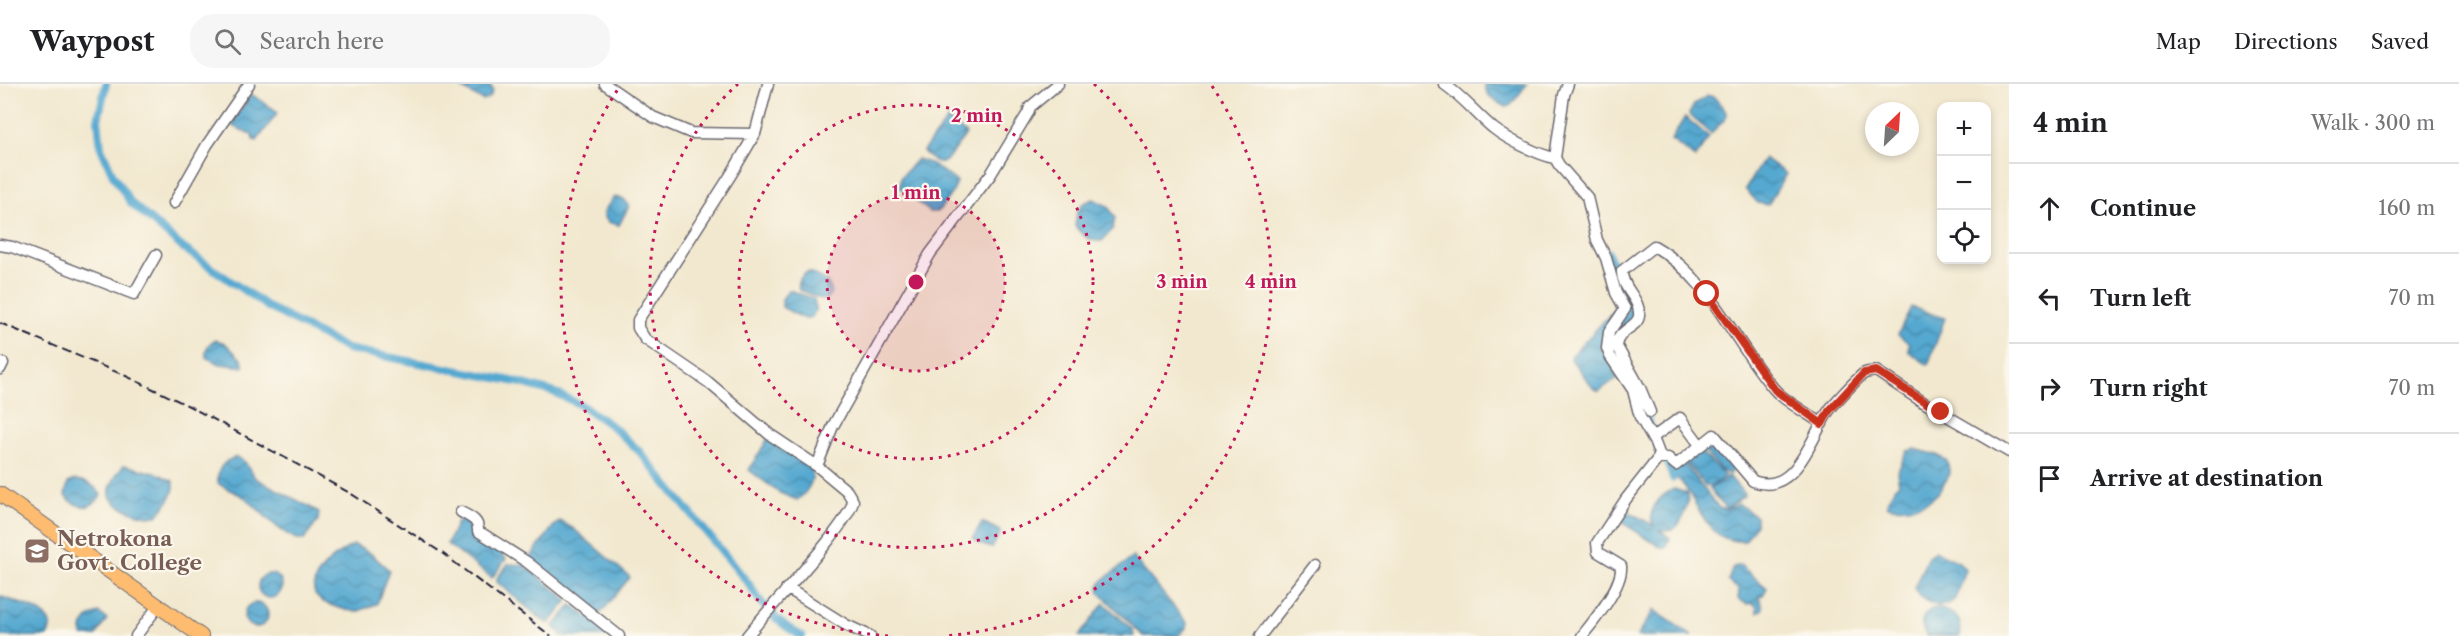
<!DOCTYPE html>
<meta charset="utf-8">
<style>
body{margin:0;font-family:"Libre Caslon Text",serif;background:#f6f6f6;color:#202124}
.controls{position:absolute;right:18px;top:18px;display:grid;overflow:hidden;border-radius:12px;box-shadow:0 3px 9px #0003}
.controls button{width:54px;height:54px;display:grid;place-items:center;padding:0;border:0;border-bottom:2px solid #e0e0e0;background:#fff;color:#202124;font:30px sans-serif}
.compass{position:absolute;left:1865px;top:18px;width:54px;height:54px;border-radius:50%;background:#fff;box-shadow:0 3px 9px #0003;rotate:25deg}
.stop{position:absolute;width:18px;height:18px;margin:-14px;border:4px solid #c8321e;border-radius:50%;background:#fff}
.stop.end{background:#c8321e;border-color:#fff;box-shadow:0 2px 6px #0008}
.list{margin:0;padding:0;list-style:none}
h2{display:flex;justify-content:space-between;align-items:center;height:78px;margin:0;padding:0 24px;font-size:26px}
h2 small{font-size:20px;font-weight:400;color:#757577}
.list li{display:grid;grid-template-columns:39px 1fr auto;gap:18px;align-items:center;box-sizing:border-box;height:90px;padding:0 24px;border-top:2px solid #e0e0e0}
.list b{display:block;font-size:22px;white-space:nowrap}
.list em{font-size:20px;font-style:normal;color:#757577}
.icon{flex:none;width:33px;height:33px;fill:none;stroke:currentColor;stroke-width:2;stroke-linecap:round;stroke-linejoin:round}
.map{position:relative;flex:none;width:2009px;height:552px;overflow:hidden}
header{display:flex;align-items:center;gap:36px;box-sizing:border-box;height:84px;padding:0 30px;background:#fff;border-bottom:2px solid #e0e0e0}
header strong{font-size:28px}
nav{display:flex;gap:33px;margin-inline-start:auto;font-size:21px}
.search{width:420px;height:54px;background:#f6f6f6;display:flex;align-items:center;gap:15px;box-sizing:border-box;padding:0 21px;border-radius:24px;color:#757577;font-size:22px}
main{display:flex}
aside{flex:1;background:#fff}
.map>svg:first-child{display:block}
.water{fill:url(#water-waves);stroke:#3b6586;stroke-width:1.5}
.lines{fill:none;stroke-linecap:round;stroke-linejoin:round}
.canal{stroke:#54a8d0;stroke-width:8}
.minor-casing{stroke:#6b676f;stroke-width:13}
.major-casing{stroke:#6b676f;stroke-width:16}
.minor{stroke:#fff;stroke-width:10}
.major{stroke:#fdbc70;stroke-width:14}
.rail{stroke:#22223b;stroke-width:2;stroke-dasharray:9 4.5;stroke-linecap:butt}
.route{stroke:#c8321e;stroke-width:8}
.ring{fill:none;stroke:#c2185b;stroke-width:3;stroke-dasharray:3 6}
.labels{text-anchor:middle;stroke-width:4.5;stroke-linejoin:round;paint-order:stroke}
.education-label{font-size:21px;font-weight:bold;fill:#785e54;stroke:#fbf7ec;text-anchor:start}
.centre{fill:#c2185b;stroke:#fbf7ec;stroke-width:3}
.ring-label{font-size:18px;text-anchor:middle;font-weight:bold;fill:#c2185b;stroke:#fbf7ec;stroke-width:4.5;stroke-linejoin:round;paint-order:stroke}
</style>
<header>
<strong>Waypost</strong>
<div class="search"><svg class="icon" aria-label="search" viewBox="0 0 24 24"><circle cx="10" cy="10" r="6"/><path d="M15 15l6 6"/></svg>Search here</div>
<nav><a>Map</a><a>Directions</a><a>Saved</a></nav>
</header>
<main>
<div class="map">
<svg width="2009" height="552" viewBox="0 0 2009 552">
<defs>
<pattern id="water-waves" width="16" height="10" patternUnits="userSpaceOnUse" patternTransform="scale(1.5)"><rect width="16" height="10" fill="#54a8d0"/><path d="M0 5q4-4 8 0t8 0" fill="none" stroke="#4588aa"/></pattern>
</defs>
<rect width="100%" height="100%" fill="#fbf7ec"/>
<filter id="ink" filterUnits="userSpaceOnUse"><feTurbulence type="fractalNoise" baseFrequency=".0167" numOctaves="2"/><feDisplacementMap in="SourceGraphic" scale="12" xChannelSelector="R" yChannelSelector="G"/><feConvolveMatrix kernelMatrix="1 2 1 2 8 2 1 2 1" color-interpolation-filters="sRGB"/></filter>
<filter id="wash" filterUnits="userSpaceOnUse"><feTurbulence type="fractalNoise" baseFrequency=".008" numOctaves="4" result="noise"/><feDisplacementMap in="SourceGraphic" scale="24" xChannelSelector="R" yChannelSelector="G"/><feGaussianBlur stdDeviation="1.35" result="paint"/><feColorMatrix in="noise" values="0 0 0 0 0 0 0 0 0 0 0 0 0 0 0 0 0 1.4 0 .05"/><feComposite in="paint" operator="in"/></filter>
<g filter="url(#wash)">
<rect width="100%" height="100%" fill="#f2e8cf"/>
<path class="water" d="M458,0H490L493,7L490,13L483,17L463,5Z
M1485,0H1527L1511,21L1507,23C1496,19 1484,11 1485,0Z
M251,10L278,28L257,57L253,56L252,51L231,41Z
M1707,12H1713L1726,27V34L1711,50L1689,30L1694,21Z
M1685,33L1709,53L1695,74L1671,56Z
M948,35L966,50L946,77C936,81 929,75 923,67Z
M1764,74L1786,90L1768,121L1758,119L1745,105Z
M917,75L932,80L957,98L954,106L938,128H930L899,103L901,93Z
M614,113L624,115L629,122L619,141L608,138L604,132V127Z
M1093,115L1108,122L1115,134L1113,145L1102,157C1089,158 1083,152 1075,142L1077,129L1082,120Z
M808,188C819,192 843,204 824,216L799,206C797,198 801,191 808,188Z
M789,206L814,215L816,225L812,233L804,235L782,223V215Z
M1618,222L1621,223L1603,257L1602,264L1616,290L1617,294L1599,307L1593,304L1571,275L1572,271Z
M1911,223L1945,234L1928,281L1908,267L1909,259L1898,251Z
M216,256L225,259L243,277V283L220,280L207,274C204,267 208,258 216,256Z
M768,354L812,385C815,397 806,410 797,416L780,409L749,386Z
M1713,354L1736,383L1729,390L1722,387L1701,363Z
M1915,365L1937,371L1947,377L1950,390C1945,397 1942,405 1936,411C1926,422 1902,426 1888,422L1887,419L1894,404L1899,399L1897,389L1907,367Z
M1699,366L1725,392L1710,403L1706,402L1685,378Z
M237,373L245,378L255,394L319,428L318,437L304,456C285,456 261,427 247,415C238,408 226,406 218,399C216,385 224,376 237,373Z
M1681,380L1685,381L1719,424L1726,426L1738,420L1756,432V441L1745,457C1708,460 1701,425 1685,403C1681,397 1676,394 1673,388Z
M124,381L159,390L173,397C178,408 164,423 157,432C146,434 113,424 110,411C108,401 118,389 124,381Z
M1729,392L1745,411L1726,425L1709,405Z
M75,396C87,397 95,401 101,411C91,428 76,424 65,412L68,399Z
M1674,405L1686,409C1691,417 1682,439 1674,445C1669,448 1664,447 1659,446L1670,454L1666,464L1660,463L1623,439L1626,430L1630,428L1654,442C1645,428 1660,411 1674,405Z
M461,434L475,443L479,454L499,467L506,475L492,494L447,460L458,436Z
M560,437L574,445L630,493L602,528L598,530L529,475L553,443Z
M982,438L1000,447V450L992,464L980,460L973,454Z
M354,461L370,469L389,486L377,520L356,528C346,526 324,521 317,513C303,494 339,467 354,461Z
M1935,467L1959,478L1965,485L1955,515C1942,529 1922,519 1914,504L1928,472Z
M1133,473L1188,540L1186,544L1178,552H1143L1100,509L1099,502L1103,496Z
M508,480L524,481L568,516L550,539H546L497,498V494Z
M1740,481L1767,504L1763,511L1759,512L1763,523L1762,527L1757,529V523L1753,519L1747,520L1738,515L1739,506L1728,497L1733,483Z
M258 502a12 12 0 1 1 24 0a12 12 0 1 1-24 0Z
M0,512C15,519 44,523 51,541L48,552H0Z
M1104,519L1133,546L1134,552H1079Z
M244 531a12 12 0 1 1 24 0a12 12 0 1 1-24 0Z
M572,521L612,552H562L554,542Z
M1936,524C1952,527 1964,534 1960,552H1927C1918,540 1922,527 1936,524Z
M1654,526L1692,552H1637Z
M99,529L107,535L96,552H83C79,541 89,531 99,529Z"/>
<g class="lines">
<path class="canal" d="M106,0L98,36L101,64L113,91L131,119L183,164L268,223L347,265L517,298L553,308L583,322L613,343L639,367L749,500C762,523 778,540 802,552
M1608,169L1631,228L1617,249
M1642,323L1653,348
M1666,375L1673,394"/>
</g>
</g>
<g filter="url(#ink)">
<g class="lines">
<g class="minor-casing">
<path id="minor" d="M605,0L653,33L691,49L755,50
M1444,0C1463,13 1476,30 1493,44C1507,55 1538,71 1555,74
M1568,0L1564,11L1555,74L1559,81L1587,113L1597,156L1606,174L1616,209L1625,225L1609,248L1607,264L1610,272L1633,306L1640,333L1655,359L1660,372L1626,415L1597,459L1598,468L1621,482C1623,502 1594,537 1582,552
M174,119L207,61L249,0
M0,161L12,163L134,210L156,171
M0,285L3,279
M1650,328L1640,304L1616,261C1619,245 1638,243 1639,232C1641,215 1621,204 1622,187L1654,162C1710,194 1733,257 1774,305C1786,319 1807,328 1822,340
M1652,354L1680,334L1700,361
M1659,375L1668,374L1676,381L1714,351L1753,397C1795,413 1811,354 1828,328C1833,320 1856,296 1863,290C1866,288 1872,288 1876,287L1923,318L2009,368
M817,382L833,342L930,170L991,90L1028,29L1030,23L1058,0
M461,428C470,433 479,436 478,447L527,478L619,552
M787,504L846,541L870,552
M136,552L159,521
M747,552C766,527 850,440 853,417L847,407L817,382L769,350L708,298L645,255L638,244V236L732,89L755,50L768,0
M1260,552L1315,481"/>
</g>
<g class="major-casing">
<path id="major" d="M0,410L201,552"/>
</g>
<use href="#minor" class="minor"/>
<use href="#major" class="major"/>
<path class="rail" d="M0,239L126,292L189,322L350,409L442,469L551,552"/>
</g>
</g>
<g class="lines" filter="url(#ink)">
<path class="route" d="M1707,210L1775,306L1822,340L1829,327L1864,289L1876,287L1941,328"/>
</g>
<circle cx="916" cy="198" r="89" fill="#c2185b" fill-opacity=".12"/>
<g class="ring">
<circle cx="916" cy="198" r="89"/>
<circle cx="916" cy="198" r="177"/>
<path d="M1094 0A266 266 0 1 1 738 0"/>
<path d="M888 552A355 355 0 0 1 620 2M1212 2A355 355 0 0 1 944 552"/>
</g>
<defs>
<g id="university-square" transform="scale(1.35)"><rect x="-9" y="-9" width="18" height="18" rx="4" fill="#8d6e63" stroke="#fbf7ec"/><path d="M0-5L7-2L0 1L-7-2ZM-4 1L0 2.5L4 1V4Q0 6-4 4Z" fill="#fff"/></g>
</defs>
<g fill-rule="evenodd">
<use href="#university-square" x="37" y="467"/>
</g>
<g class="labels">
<g class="education-label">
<text x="57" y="462">Netrokona<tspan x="57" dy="24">Govt. College</tspan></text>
</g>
</g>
<circle cx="916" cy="198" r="9" class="centre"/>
<g class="ring-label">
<text x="977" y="38">2 min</text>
<text x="916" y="115">1 min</text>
<text x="1182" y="204">3 min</text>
<text x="1271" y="204">4 min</text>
</g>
</svg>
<div class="controls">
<button>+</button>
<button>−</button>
<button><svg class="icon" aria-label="locate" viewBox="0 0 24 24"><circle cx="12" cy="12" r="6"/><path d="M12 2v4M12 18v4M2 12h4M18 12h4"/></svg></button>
</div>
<svg class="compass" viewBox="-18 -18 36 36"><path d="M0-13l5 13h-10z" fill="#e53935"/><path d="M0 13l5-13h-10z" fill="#757577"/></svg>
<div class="stop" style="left:1707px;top:210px"></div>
<div class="stop end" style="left:1941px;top:328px"></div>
</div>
<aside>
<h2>4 min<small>Walk · 300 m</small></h2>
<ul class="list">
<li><svg class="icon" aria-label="ahead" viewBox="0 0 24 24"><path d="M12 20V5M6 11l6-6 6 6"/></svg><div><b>Continue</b></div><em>160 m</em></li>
<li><svg class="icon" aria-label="left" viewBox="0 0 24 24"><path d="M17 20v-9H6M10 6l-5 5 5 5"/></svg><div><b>Turn left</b></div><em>70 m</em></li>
<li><svg class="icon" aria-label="right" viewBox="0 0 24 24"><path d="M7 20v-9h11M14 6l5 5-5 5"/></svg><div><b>Turn right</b></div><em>70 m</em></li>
<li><svg class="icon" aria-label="arrive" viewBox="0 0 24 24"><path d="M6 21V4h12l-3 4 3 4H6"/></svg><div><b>Arrive at destination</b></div></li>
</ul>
</aside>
</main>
